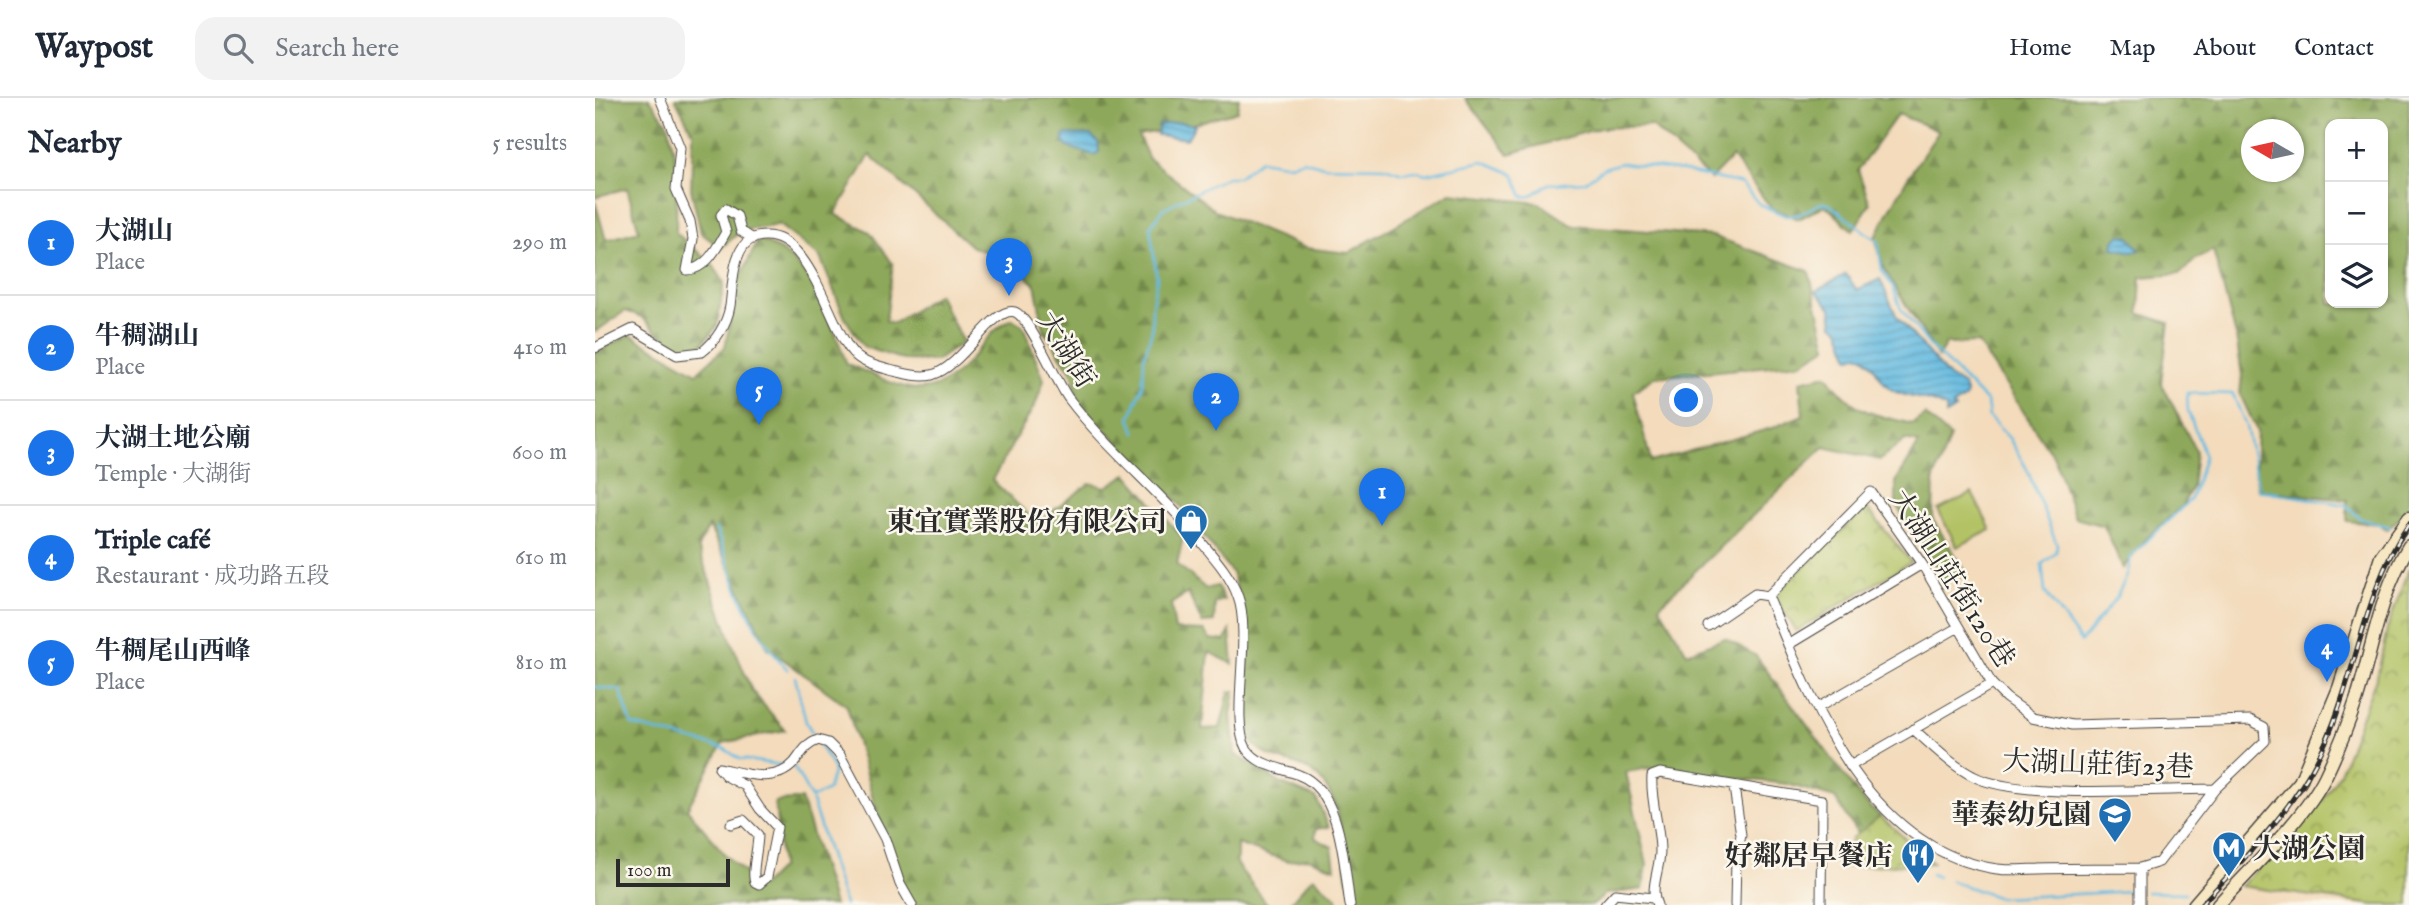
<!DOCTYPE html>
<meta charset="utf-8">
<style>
body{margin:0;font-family:"IM FELL English","Noto Serif TC",serif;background:#f2f2f3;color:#1f2937}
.controls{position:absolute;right:21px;top:21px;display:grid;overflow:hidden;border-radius:14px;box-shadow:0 2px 5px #0004}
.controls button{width:63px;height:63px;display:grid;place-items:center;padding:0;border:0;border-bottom:2px solid #e0e1e3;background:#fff;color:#1f2937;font:35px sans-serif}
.compass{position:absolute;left:1646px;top:21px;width:63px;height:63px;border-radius:50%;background:#fff;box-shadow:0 2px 5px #0004;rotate:279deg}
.scale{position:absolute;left:21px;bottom:18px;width:114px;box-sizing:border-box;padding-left:7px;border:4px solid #2b2b2b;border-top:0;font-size:19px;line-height:24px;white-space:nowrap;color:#2b2b2b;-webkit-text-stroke:5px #fbf7ec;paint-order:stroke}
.you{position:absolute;left:1092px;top:303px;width:24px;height:24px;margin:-18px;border:5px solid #fff;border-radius:50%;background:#1a73e8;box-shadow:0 0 0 10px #1a73e833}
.badge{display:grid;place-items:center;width:46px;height:46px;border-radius:50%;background:#1a73e8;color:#fff;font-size:23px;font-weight:700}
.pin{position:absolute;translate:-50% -58px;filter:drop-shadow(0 2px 4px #0008)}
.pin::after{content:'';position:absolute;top:37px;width:24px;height:21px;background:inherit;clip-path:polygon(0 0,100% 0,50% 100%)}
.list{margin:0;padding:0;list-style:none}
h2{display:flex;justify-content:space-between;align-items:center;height:91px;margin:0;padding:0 28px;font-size:30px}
h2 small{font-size:23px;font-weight:400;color:#747a83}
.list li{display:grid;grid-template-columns:46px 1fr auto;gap:21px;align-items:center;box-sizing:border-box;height:105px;padding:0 28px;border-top:2px solid #e0e1e3}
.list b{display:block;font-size:26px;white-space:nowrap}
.list p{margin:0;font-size:23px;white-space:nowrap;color:#747a83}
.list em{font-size:23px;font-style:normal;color:#747a83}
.icon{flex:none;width:38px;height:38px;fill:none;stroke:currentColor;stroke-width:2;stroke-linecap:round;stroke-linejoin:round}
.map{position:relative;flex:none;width:1814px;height:807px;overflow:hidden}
header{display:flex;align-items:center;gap:42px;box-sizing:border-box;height:98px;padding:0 35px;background:#fff;border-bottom:2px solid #e0e1e3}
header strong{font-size:33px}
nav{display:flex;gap:38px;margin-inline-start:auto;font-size:24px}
.search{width:490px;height:63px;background:#f2f2f3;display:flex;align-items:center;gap:18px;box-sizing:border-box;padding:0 24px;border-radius:21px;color:#747a83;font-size:26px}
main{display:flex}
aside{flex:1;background:#fff}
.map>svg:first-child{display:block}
.forest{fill:url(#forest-firs);stroke:#5c6a42;stroke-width:2;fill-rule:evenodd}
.park{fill:url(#park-crowns);stroke:#6e7648;stroke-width:2}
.pitch{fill:#b2c265;stroke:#6e7648;stroke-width:2}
.water{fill:url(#water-rules);stroke:#477286;stroke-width:2}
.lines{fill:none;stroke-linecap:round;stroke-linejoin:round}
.stream{stroke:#63bae0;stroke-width:2.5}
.street-casing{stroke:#494541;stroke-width:11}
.secondary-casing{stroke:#494541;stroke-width:15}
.street{stroke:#fff;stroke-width:9}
.secondary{stroke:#f7e8c3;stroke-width:12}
.rail-casing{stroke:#2b2b2b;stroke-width:5}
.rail{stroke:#fbf7ec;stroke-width:2.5;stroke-dasharray:8;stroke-linecap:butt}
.labels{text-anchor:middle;stroke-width:5;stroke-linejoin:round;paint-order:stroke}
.street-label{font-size:28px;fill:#2b2b2b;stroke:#fbf7ec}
.poi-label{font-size:28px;font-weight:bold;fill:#2b2b2b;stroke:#fbf7ec;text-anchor:end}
</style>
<header>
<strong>Waypost</strong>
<div class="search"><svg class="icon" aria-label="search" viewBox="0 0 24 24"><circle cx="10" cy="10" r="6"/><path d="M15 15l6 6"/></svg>Search here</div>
<nav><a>Home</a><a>Map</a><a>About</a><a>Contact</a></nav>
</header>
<main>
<aside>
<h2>Nearby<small>5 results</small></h2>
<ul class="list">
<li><span class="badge">1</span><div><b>大湖山</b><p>Place</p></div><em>290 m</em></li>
<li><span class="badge">2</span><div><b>牛稠湖山</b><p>Place</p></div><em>410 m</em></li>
<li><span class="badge">3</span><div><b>大湖土地公廟</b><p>Temple · 大湖街</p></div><em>600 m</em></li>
<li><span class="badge">4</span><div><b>Triple café</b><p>Restaurant · 成功路五段</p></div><em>610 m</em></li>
<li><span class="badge">5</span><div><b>牛稠尾山西峰</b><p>Place</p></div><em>810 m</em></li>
</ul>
</aside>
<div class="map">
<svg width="1814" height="807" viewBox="0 0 1814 807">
<defs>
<pattern id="forest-firs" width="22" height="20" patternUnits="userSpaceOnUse" patternTransform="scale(1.75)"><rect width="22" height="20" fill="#8da85a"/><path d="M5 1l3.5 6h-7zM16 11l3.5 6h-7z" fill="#73894b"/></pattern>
<pattern id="park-crowns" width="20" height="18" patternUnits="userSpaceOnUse" patternTransform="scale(1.75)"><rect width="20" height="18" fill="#b2c265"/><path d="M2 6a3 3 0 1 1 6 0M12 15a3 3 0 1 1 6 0" fill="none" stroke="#919e53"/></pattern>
<pattern id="water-rules" width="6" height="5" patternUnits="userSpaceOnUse" patternTransform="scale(1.75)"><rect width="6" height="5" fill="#63bae0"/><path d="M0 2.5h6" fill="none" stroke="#5297b6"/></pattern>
</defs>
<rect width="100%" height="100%" fill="#fbf7ec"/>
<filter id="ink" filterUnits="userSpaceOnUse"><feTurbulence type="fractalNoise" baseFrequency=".0143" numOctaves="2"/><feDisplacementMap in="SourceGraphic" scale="14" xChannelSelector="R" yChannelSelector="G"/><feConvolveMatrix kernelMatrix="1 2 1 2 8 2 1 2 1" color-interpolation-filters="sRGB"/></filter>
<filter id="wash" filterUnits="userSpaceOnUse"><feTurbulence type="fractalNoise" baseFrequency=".00686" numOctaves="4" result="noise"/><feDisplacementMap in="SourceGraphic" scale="28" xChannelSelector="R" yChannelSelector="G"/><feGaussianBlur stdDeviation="1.57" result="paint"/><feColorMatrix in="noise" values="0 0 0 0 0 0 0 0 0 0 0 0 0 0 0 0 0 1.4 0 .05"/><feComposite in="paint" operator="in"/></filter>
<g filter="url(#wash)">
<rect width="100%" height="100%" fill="#f3dbbc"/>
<path class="forest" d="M0,0H54L73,26L82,69L81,135L117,166L129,184L122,228L100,254C73,253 67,238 50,222C46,217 36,215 30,213L0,234V103L11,142L44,133L32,90L0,99Z
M80,0H644L642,13L584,30L543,37L554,61L621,113L710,150L753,155L856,95L944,105L977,127L1118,138L1214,173L1232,249L1206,265L1060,279L1038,294L1056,364L1177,330L1208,317L1205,283L1232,277C1259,315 1274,315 1317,326L1330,317L1355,339L1339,381L1338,422L1372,476L1350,483L1301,407V384L1324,345L1310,342L1285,362L1229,349L1064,508L1092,555L1130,540L1161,558L1266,700L1285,718L1263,737L1240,700L1192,686L1054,670L1031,674L1052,767L1048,791L1010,796L998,807H760C744,767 755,710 722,678C704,660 674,668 653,640L652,526L637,475L583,404L483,304L478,277L449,233L440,186L415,163L377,149L275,57L240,116L275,134L298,166L291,223L299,225L343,196L368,244L341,263L309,262L269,249L250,220L225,159L184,127L146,133L126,150L106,135L96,91L98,35Z
M870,0H1814V411L1792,432L1785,426L1752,423V402L1663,392L1660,375L1662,333L1645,296L1647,277L1641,238L1618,152L1601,161L1585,176L1546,179L1544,215L1574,225L1566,284L1601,353L1597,389L1587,408L1553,439L1528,470L1509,428L1480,420L1459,360L1383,245L1351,246L1343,259L1289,171L1280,139L1313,79L1344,33L1303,16L1263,72L1275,106L1258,133L1230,107L1204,121L1177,111L1137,59L1116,81L1056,28L1005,30L914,56ZM1735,26H1788V205H1735ZM1657,32H1699V74H1657Z
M163,142C219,160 232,217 252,266C306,287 334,313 378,258C390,243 399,230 417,221L428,228L449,282L441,305L397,382L442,425L495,385L511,389L532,376L588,440L582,466L611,491L622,488L629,502L620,505L619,524L607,525L593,495L576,506L580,532L609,533L615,541L630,543L635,533L638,566L614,554L607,631L625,630L634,594L640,593L636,616L640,656L687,686L721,700L734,729L721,731L720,740L737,749L740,770L712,760L693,763L642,746V767L673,807H316L281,712L252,608L173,550L114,428L103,449L137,545L157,593L190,632L128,645L92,711L131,758L166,789L186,769L180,704L206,701L239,807H0V254L35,237L102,275L130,249L143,184Z
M718,779L742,800L743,807H685L694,806Z"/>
<path class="park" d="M1271,409L1316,464L1201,533L1179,497Z
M1814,470V807H1779L1645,788L1714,721L1745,675L1783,575L1792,531Z
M1285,718L1338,765L1245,769L1257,740Z"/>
<path class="pitch" d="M1377,395L1396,432L1362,449L1343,412Z"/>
<path class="water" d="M585,24L600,27L592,41L562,37L564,27Z
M470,36L496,37L503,44L504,54L499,57L472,49L468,43Z
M1525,137L1533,138L1545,152L1538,154L1518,150L1519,142Z
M1251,176L1262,192L1285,181L1302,219L1354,279L1368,287L1371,294L1370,300L1358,308L1360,311L1351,317V310C1334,299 1314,301 1297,292C1283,284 1281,262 1263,256L1255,260L1244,231L1238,226L1236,210L1221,193Z"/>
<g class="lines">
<path class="stream" d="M540,334L535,320L548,287L549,259L557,232V207L562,180L555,129L569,110L632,79H643L665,62L695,67L708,62L728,68L789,69L808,75L820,73L831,76L888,63L919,76L928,99L936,98L953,86L989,84L1009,70L1027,65L1088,73L1147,86L1164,106L1191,118L1203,117L1226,105L1234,106L1283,144L1287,173L1298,189L1306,211L1336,249L1392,304L1394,319L1414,340L1432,371L1462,447L1461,455L1447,466L1450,494L1486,544L1521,500L1532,478L1536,458L1596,401L1610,358L1593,313L1592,295L1638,296L1651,328L1664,392L1751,407L1766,421L1795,429
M121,431C140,487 152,528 193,572
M200,579L211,624L218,636
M0,589L25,592L37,627L128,650L145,661L186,667
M199,669L216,700L250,807
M217,700L233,692L239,671L225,648
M1336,776L1343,779
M1356,783L1404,800L1539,793
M1551,794L1590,795"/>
</g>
</g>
<g filter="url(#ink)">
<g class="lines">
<g class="street-casing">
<path id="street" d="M65,0L85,50L81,91L95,123L98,141L92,172C112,171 122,149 131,134L126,117L131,111L142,118L146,133L158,141
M0,250L38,231L82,257L107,254C121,243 132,226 135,208C138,190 136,145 162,139C217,127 233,233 261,258C270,266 284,269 295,272C308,275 323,280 337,277C369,268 398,207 420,214C435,219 462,286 474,301C510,349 559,388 598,434C614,454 635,475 643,499C657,535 635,623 651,650C662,668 687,670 704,677C747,693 749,768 755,807
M1173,498C1216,603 1271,752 1402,771C1415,773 1430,771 1444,771C1478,770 1512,770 1545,770
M1113,528L1160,496L1173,498L1276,394L1327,466L1397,586L1411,600L1438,619L1477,627L1655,622L1669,629L1670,643L1620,691L1564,764L1545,770V807
M1193,547L1327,466
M1222,610L1362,530
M1318,631C1337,647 1356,667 1378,678C1423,702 1563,691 1620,691
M1255,668L1397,586
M1139,689L1146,737L1141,761L1140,807
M136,726L148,722L163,737C163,750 156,776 160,784L164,786L172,779L182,729L165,711L150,688L131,678L124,670C148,675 179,687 199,665C207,655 210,647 223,642L233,645L245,657L290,741L305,786L317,807
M1010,807L1020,796L1058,800
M1062,807C1054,791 1065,771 1065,753C1065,728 1055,703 1057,678L1065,675L1227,702L1226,807"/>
</g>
<g class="secondary-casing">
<path id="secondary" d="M1599,807L1705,684L1744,590L1786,459L1814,420
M1623,807C1655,771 1709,721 1730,679C1742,654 1753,627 1762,600C1778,548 1785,495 1814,448"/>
</g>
<use href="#street" class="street"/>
<use href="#secondary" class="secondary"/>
<g class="rail-casing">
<path id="rail" d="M1606,807C1654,755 1705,705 1733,639C1763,568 1770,490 1814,426"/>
</g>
<use href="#rail" class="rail"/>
</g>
</g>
<defs>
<g id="shop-pin" transform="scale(1.75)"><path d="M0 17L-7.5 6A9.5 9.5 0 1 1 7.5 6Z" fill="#1f6fb2" stroke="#fbf7ec"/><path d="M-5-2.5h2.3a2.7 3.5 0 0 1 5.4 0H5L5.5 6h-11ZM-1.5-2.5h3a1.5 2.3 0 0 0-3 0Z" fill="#fff"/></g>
<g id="school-pin" transform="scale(1.75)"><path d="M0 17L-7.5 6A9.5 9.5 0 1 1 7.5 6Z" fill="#1f6fb2" stroke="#fbf7ec"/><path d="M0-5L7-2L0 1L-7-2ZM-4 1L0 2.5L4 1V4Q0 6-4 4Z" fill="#fff"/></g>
<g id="metro-pin" transform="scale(1.75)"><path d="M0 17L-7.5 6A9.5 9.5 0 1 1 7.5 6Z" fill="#1f6fb2" stroke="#fbf7ec"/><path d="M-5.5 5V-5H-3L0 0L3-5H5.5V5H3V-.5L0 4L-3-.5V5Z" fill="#fff"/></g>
<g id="restaurant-pin" transform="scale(1.75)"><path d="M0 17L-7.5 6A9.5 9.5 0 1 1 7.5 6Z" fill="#1f6fb2" stroke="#fbf7ec"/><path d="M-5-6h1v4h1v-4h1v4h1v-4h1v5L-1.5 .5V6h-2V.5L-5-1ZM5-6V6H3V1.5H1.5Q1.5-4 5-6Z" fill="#fff"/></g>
</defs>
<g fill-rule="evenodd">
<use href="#shop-pin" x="596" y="423"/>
<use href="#school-pin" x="1520" y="716"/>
<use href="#metro-pin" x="1634" y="750"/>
<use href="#restaurant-pin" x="1323" y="757"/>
</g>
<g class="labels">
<g class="street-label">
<text transform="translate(472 251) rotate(58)" y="10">大湖街</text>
<text transform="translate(1358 480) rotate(57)" y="10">大湖山莊街120巷</text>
<text transform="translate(1503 665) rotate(2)" y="10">大湖山莊街23巷</text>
</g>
<g class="poi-label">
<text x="572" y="433">東宜實業股份有限公司</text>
<text x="1496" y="726">華泰幼兒園</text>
<text x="1658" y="760" text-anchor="start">大湖公園</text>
<text x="1298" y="767">好鄰居早餐店</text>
</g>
</g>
</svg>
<div class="controls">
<button>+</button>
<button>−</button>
<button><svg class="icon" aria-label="layers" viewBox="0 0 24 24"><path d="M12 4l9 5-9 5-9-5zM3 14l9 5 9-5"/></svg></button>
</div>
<svg class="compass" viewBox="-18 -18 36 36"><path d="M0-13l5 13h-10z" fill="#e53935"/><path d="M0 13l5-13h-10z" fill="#747a83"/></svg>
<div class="scale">100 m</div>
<div class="you"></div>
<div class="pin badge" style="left:787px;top:428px">1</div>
<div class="pin badge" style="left:621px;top:333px">2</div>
<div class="pin badge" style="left:414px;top:198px">3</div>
<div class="pin badge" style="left:1732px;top:584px">4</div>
<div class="pin badge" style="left:164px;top:327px">5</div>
</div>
</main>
